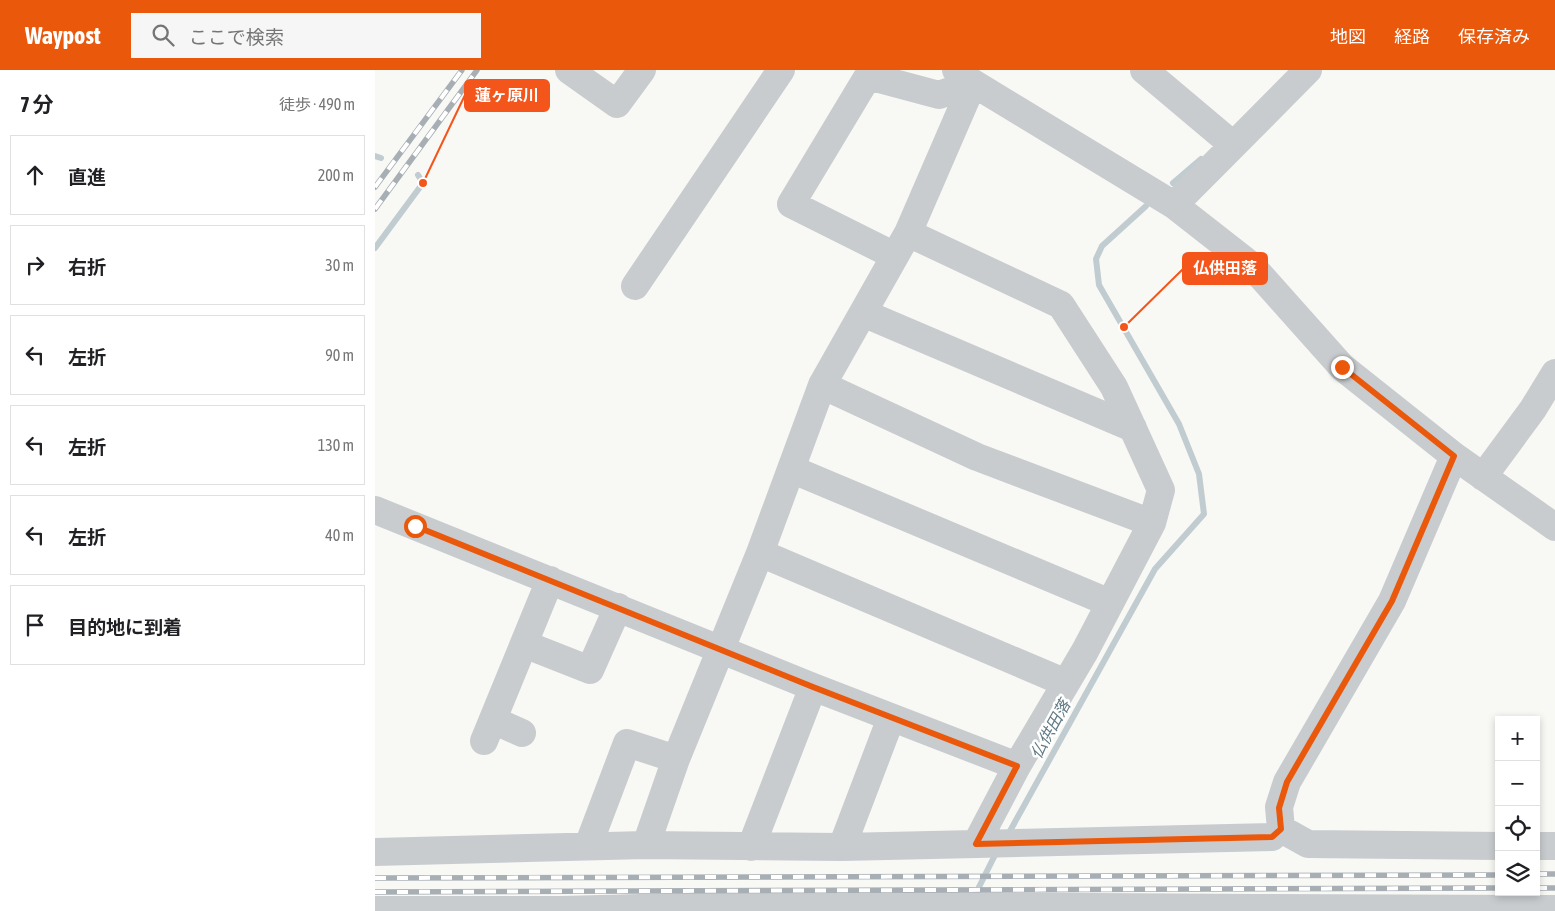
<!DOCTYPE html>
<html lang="ja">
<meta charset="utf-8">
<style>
body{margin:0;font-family:"Asap Condensed","Noto Sans JP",sans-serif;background:#f6f6f6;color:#202124}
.controls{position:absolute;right:15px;bottom:15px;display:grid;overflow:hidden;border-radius:0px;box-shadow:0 2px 8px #0003}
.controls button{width:45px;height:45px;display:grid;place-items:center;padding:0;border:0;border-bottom:1px solid #e0e0e0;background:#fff;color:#202124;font:25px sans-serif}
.stop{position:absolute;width:15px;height:15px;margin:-11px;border:4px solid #ea580c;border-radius:50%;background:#fff}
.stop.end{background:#ea580c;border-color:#fff;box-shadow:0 1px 5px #0008}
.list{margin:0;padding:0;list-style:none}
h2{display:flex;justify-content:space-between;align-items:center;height:65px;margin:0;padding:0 20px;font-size:21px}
h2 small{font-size:16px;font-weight:400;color:#757577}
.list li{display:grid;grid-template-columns:32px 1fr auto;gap:15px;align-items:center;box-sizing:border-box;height:80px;margin:0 10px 10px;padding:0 10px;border:1px solid #e0e0e0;border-radius:0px}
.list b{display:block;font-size:19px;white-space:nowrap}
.list em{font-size:16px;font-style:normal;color:#757577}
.icon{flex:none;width:28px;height:28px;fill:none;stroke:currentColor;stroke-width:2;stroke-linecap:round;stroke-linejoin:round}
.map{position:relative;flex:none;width:1180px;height:841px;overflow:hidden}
header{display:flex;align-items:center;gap:30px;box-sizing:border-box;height:70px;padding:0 25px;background:#ea580c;color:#fff}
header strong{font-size:24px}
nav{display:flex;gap:28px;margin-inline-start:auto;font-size:18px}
.search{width:350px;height:45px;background:#f6f6f6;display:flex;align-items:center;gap:12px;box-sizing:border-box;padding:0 18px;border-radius:0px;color:#757577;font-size:19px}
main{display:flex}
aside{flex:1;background:#fff}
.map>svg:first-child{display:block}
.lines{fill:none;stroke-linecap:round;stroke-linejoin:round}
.stream{stroke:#c1ccd1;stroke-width:6}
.minor{stroke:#c8cccf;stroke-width:28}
.rail-casing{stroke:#a7aeb4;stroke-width:5.5}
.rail{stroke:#fff;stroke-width:4;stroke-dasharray:11;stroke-linecap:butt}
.route{stroke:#ea580c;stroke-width:6}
.labels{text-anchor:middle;stroke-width:5;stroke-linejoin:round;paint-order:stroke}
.water-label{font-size:16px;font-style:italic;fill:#607984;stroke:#fff}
.leader{fill:none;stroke:#f4551a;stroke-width:2}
.callout-dot{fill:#f4551a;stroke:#fff;stroke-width:2}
.callout{fill:#f4551a;stroke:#f4551a;stroke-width:2}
.callout-label{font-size:16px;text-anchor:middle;font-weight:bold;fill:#fff}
</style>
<header>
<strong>Waypost</strong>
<div class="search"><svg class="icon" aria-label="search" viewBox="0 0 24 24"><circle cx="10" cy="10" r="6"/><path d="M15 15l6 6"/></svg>ここで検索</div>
<nav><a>地図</a><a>経路</a><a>保存済み</a></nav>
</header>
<main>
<aside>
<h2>7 分<small>徒歩 · 490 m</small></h2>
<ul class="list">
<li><svg class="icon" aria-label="ahead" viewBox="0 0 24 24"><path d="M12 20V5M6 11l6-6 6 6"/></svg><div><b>直進</b></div><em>200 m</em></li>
<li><svg class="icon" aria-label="right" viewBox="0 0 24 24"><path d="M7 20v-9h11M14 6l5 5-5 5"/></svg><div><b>右折</b></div><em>30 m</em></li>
<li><svg class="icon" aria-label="left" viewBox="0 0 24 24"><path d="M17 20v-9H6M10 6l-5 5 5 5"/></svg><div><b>左折</b></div><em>90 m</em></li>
<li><svg class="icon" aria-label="left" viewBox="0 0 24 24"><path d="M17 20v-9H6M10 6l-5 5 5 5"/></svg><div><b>左折</b></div><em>130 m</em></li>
<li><svg class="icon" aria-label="left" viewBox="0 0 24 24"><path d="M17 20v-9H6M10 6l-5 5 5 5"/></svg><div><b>左折</b></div><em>40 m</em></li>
<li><svg class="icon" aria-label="arrive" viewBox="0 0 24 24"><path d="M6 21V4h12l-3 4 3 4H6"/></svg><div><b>目的地に到着</b></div></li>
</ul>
</aside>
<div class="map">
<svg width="1180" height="841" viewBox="0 0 1180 841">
<rect width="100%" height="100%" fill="#f8f8f5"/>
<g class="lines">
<path class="stream" d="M0,86L6,88
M798,113L826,89
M0,178L48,113L43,105
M635,761L780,499L829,444L824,404L804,354L724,215L721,189L727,176L771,136
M598,829L620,785"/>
<path class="minor" d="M194,0L242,34L267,0
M581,0L598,13L799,135L877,196L967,297L1079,386L1180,457
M769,0L858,75
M799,135L933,0
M520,186L416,134L493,6L564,25L598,13
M260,216L406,0
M488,243L758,358
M447,315L602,387L777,453
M1079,386L1017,531L912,712L904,737L906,759L933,774L1124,776
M416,399L735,533
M1108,407L1158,339L1180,303
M0,440L438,617L642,696
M385,483L691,613
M149,574L215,600L243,537
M118,650L147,663
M109,671L175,510
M601,774L897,767L906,759
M271,775L301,689L385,483L447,315L533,163L598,13
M213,776L252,673L301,689
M1161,776H1180
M376,777L438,617
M467,777L516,648
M0,782L271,775L467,777L601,774L642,696L710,581L777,453L786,420L739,317L686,235L533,163
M0,840H187L381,835L572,834L583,836L878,838
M877,841L878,838L1180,839"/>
<g class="rail-casing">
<path id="rail" d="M0,117L87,0
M0,139L102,0
M1161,804H1180
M0,808L1124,805
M1161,818H1180
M0,822L1124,818"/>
</g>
<use href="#rail" class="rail"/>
</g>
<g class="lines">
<path class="route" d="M40,456L438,617L642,696L601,774L897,767L906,759L904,738L912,712L1017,531L1079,386L967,297"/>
</g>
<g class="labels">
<g class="water-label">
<text transform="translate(675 659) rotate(-61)" y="6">仏供田落</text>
</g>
</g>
<path class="leader" d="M48 113L90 25M749 257L808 199"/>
<g class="callout-dot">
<circle cx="48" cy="113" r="5"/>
<circle cx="749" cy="257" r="5"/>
</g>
<g class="callout">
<rect x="90" y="10" width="84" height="31" rx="5"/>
<rect x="808" y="183" width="84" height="31" rx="5"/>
</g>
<g class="callout-label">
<text x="132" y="31">蓮ヶ原川</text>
<text x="850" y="204">仏供田落</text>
</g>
</svg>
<div class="controls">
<button>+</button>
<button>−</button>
<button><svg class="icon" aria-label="locate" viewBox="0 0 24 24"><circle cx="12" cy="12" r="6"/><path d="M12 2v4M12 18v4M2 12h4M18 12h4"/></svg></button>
<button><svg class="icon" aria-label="layers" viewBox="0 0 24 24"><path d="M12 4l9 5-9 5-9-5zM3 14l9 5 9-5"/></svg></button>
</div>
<div class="stop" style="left:40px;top:456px"></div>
<div class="stop end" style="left:967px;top:297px"></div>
</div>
</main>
